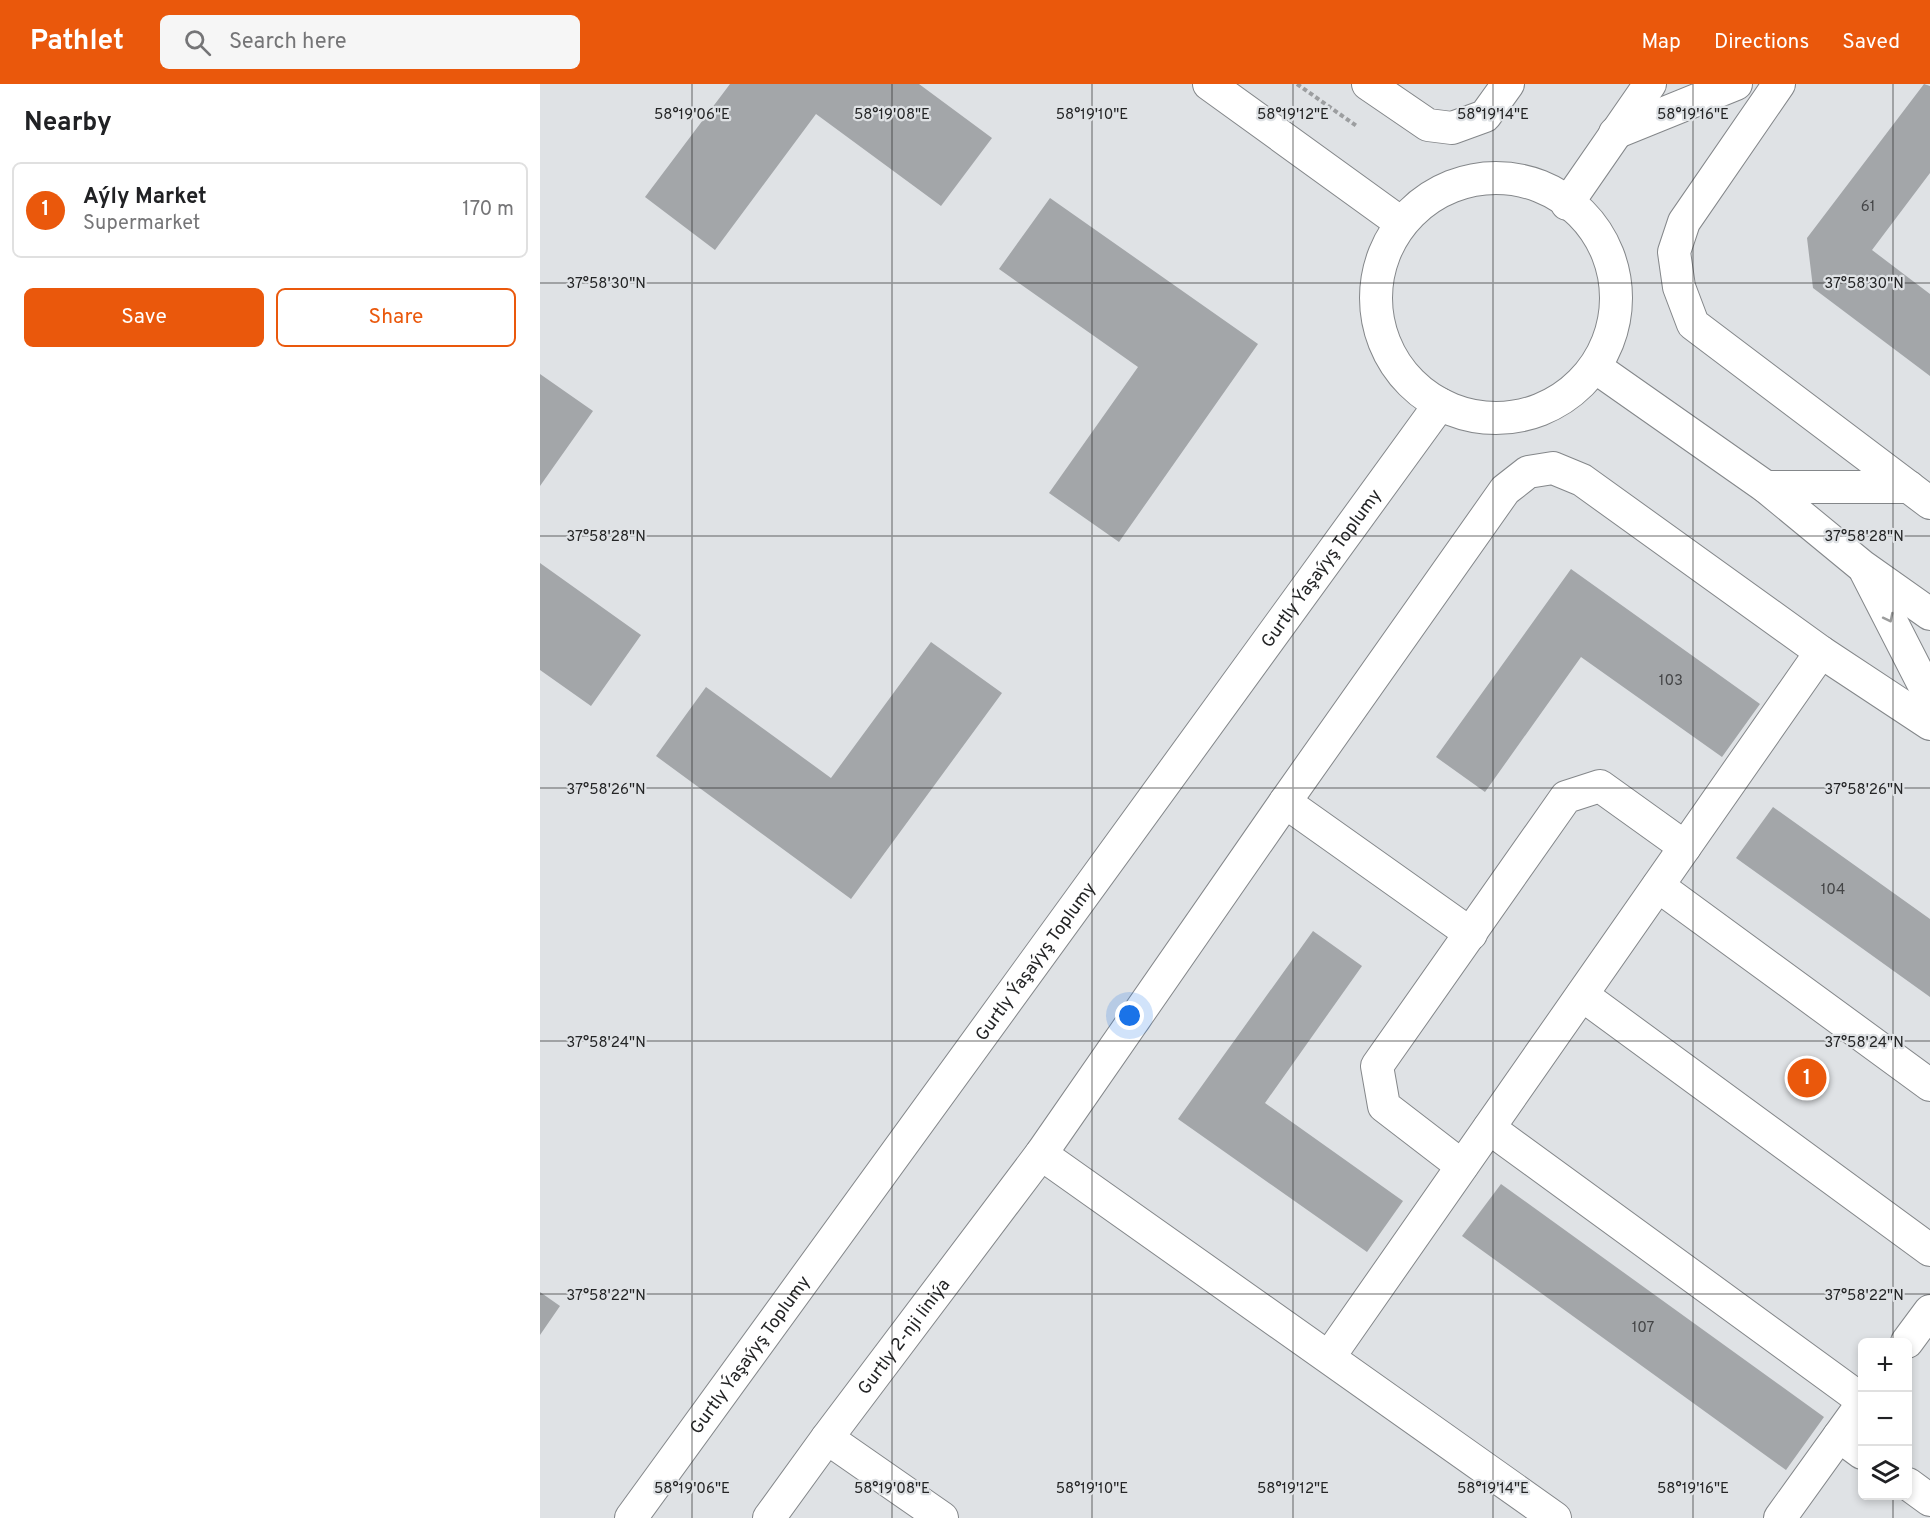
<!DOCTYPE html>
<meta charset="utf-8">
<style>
body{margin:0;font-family:Overpass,sans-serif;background:#f6f6f6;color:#202124}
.controls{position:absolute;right:18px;bottom:18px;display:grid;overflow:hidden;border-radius:9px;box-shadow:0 3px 9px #0003}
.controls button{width:54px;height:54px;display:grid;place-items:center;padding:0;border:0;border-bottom:2px solid #e0e0e0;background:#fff;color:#202124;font:30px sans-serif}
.you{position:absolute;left:590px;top:932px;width:21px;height:21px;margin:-15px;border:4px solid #fff;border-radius:50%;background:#1a73e8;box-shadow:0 0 0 9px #1a73e833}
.badge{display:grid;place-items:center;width:39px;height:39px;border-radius:50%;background:#ea580c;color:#fff;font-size:20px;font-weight:700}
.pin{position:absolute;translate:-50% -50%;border:3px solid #fff;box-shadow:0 2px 6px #0006}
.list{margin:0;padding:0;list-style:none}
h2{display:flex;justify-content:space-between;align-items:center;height:78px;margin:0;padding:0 24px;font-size:26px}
h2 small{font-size:20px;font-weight:400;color:#757577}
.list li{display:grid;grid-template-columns:39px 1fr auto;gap:18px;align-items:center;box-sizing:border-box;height:96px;margin:0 12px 12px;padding:0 12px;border:2px solid #e0e0e0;border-radius:9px}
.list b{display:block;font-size:22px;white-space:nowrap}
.list p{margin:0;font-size:20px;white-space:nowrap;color:#757577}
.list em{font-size:20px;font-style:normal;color:#757577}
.actions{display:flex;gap:12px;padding:18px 24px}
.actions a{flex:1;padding:14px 0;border:2px solid #ea580c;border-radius:9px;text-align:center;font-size:21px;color:#ea580c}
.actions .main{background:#ea580c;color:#fff}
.icon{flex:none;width:33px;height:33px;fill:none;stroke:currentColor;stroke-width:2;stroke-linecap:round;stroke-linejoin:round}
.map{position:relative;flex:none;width:1390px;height:1434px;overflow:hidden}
header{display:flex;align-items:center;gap:36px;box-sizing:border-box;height:84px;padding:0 30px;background:#ea580c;color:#fff}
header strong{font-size:28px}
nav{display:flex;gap:33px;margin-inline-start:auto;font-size:21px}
.search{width:420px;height:54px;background:#f6f6f6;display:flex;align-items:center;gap:15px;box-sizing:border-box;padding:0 21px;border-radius:9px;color:#757577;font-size:22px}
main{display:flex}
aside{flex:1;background:#fff}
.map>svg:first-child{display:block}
.building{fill:#a3a6a9}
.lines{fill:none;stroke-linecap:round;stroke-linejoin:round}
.minor-casing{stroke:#84878a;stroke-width:34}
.path{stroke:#9c9ea0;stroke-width:4;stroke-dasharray:4.5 3;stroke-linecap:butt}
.minor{stroke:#fff;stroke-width:32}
.oneway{stroke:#9c9d9d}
.ticks{fill:none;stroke:#242526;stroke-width:1.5;stroke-opacity:0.45}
.labels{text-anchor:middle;stroke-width:4.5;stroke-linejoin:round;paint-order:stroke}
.number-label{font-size:15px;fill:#444547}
.street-label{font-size:18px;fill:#242526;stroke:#dfe2e5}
.ticks-label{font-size:15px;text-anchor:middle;fill:#242526;stroke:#dfe2e5;stroke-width:4.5;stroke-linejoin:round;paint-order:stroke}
</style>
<header>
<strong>Pathlet</strong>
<div class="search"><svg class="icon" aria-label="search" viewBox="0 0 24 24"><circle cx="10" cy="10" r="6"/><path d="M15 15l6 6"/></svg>Search here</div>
<nav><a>Map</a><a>Directions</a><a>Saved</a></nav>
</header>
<main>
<aside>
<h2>Nearby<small></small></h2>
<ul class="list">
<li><span class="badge">1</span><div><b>Aýly Market</b><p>Supermarket</p></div><em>170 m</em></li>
</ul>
<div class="actions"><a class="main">Save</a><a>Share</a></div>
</aside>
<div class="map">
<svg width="1390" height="1434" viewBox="0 0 1390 1434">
<rect width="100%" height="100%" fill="#dfe2e5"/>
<path class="building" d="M190,0H379L452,54L401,122L276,30L175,166L105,113Z
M1384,0L1390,2V89L1332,166L1390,210V292L1273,204L1267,154Z
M510,114L718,260L579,458L509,409L598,283L459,185Z
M0,290L53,327L0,402Z
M0,479L101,551L51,622L0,586Z
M1031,485L1220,620L1182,673L1041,573L945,708L896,673Z
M391,558L462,609L311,815L116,672L166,603L291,694Z
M1233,723L1390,835V913L1196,774Z
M773,847L822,882L725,1019L863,1117L827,1168L638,1035Z
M961,1100L1284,1333L1246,1386L922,1152Z
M0,1208L20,1222L0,1251Z"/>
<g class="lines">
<g class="minor-casing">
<g id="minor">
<path d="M669,0L861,139"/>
<path d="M828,0L888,41L912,44L945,32L968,0"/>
<path d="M1239,0L1144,138L1134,168L1139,203L1153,240L1390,419"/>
<path d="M1075,49L1196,0"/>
<circle cx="956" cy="214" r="120"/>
<path d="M1027,120L1110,0"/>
<path d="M1055,283L1226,403L1322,482L1390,530"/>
<path d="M1226,403H1369"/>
<path d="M1326,488L1390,613"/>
<path d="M745,718L931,850"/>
<path d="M1118,802L1390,1001"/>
<path d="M1042,911L1390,1166"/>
<path d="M949,1044L1322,1316"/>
<path d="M501,1070L1015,1434"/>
<path d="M922,1082L844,1022L837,982L1026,713L1060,702L1145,763"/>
<path d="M1367,1258L1390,1227"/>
<path d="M789,1273L1281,568"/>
<path d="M1299,1352L1322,1369"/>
<path d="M287,1354L402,1434"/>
<path d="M1368,1400L1390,1416"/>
<path id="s1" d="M91,1434L900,320"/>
<path id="s2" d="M229,1434L287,1354L501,1070L745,718L965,406L988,388L1013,384L1042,396L1281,568L1390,640"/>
<path d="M1240,1434L1322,1320"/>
</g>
</g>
<path class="path" d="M757,0L818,43"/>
<use href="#minor" class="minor"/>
</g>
<defs><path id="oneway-chevron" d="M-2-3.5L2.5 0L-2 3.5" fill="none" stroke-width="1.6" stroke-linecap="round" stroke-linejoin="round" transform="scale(1.5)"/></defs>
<use class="oneway" href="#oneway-chevron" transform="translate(1349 534) rotate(63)"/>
<path class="ticks" d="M152,0V1434M352,0V1434M552,0V1434M753,0V1434M953,0V1434M1153,0V1434M1353,0V1258M0,199H1390M0,452H1390M0,704H1390M0,957H1390M0,1210H1390M1353,1412V1434"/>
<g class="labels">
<g class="number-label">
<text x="1328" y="127">61</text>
<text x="1131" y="601">103</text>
<text x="1293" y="810">104</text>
<text x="1103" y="1248">107</text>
</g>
<g class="street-label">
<text dy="6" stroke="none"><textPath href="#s1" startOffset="1174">Gurtly Ýaşaýyş Toplumy</textPath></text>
<text dy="6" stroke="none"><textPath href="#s1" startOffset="688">Gurtly Ýaşaýyş Toplumy</textPath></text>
<text dy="6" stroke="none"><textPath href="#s2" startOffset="226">Gurtly 2-nji liniýa</textPath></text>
<text dy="6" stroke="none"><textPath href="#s1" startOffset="202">Gurtly Ýaşaýyş Toplumy</textPath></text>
</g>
</g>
<g class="ticks-label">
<text x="152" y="35">58°19'06"E</text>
<text x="352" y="35">58°19'08"E</text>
<text x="552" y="35">58°19'10"E</text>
<text x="753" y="35">58°19'12"E</text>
<text x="953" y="35">58°19'14"E</text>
<text x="1153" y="35">58°19'16"E</text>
<text x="66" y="204">37°58'30"N</text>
<text x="1324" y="204">37°58'30"N</text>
<text x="66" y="457">37°58'28"N</text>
<text x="1324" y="457">37°58'28"N</text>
<text x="66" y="710">37°58'26"N</text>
<text x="1324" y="710">37°58'26"N</text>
<text x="66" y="963">37°58'24"N</text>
<text x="1324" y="963">37°58'24"N</text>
<text x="66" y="1216">37°58'22"N</text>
<text x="1324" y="1216">37°58'22"N</text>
<text x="152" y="1409">58°19'06"E</text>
<text x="352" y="1409">58°19'08"E</text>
<text x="552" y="1409">58°19'10"E</text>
<text x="753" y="1409">58°19'12"E</text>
<text x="953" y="1409">58°19'14"E</text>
<text x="1153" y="1409">58°19'16"E</text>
</g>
</svg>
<div class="controls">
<button>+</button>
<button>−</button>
<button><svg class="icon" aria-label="layers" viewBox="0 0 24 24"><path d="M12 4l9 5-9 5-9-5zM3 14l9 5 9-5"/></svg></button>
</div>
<div class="you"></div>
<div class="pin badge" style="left:1267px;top:994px">1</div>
</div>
</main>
